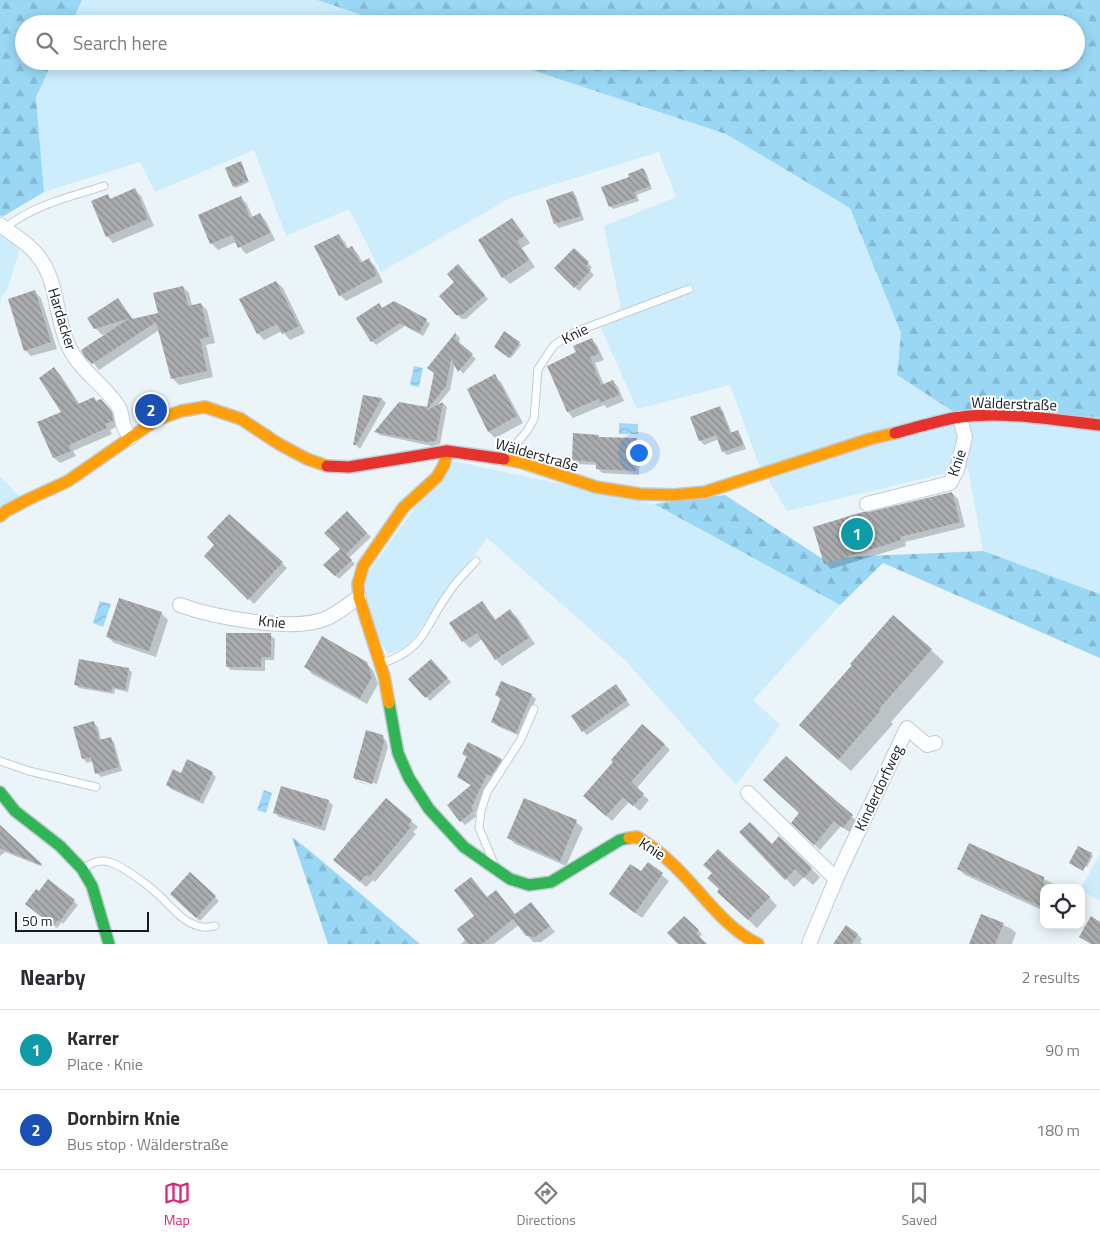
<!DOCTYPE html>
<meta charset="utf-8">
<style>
body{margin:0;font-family:"Titillium Web",sans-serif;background:#f2f2f3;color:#2b2b33}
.controls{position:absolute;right:15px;bottom:15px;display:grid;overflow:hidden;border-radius:10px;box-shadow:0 2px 12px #0003}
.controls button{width:45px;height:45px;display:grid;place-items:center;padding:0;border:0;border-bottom:1px solid #e1e1e2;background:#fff;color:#2b2b33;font:25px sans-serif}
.scale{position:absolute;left:15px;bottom:12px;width:134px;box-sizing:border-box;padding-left:5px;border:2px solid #141b1f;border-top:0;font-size:14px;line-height:18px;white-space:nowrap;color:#141b1f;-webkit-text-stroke:4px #fff;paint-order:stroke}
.you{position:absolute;left:638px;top:452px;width:18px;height:18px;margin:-12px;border:4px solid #fff;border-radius:50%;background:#1a73e8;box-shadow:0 0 0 8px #1a73e833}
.badge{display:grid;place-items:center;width:32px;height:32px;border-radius:50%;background:#db2777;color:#fff;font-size:16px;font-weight:700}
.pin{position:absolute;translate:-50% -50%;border:2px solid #fff;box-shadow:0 1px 5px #0006}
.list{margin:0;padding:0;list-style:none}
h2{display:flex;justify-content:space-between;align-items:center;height:65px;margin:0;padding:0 20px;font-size:21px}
h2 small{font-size:16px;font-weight:400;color:#7c7c81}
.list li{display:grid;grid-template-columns:32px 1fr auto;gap:15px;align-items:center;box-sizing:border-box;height:80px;padding:0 20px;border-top:1px solid #e1e1e2}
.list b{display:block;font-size:19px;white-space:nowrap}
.list p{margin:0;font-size:16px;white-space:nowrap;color:#7c7c81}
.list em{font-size:16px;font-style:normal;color:#7c7c81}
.icon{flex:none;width:28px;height:28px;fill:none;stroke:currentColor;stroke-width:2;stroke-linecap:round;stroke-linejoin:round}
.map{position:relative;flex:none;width:1100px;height:944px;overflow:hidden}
.search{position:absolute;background:#fff;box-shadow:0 2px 12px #0003;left:15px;right:15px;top:15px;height:55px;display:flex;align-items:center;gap:12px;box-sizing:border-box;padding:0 18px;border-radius:28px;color:#7c7c81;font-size:19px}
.sheet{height:225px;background:#fff}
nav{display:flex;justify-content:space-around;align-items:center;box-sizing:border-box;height:70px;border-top:1px solid #e1e1e2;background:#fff;font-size:14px;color:#7c7c81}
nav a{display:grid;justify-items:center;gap:2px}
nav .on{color:#db2777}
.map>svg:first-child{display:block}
.green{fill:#cdecfc}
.forest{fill:url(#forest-firs)}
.water{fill:url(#water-waves)}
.shadow{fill:#0003}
.building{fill:url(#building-back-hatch)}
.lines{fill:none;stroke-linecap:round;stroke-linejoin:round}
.lane-casing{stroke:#c3cbd0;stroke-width:9}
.street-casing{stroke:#c3cbd0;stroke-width:16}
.fast-casing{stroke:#c3cbd0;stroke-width:14}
.slow-casing{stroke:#c3cbd0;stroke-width:14}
.jam-casing{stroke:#c3cbd0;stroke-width:14}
.lane{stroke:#fcfdfe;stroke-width:7}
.street{stroke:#fcfdfe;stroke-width:14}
.fast{stroke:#30b455;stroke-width:11}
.slow{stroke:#ff9f0a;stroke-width:11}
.jam{stroke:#e5322d;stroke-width:11}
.labels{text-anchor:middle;stroke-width:4;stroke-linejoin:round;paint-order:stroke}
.street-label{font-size:15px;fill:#141b1f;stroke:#fff}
</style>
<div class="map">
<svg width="1100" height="944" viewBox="0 0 1100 944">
<defs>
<pattern id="forest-firs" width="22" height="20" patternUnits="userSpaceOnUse" patternTransform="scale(1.25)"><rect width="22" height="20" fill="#99d7f5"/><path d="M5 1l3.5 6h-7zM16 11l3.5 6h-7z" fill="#83b8d2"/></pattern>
<pattern id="water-waves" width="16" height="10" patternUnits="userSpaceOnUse" patternTransform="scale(1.25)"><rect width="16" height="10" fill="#9fd9f8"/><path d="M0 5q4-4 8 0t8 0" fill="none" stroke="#88bad4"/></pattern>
<pattern id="building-back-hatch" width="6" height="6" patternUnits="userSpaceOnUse" patternTransform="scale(1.25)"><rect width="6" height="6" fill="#aaabac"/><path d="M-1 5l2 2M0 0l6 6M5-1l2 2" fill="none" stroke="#898a8b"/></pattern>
</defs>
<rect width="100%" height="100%" fill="#eaf4f9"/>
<path class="green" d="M82,0H317L389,24H71Z
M53,61H504L726,134L850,208L901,333L897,375L954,412L1100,417V594L983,551L968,468L787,511L758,462L730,385L637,409L601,328L621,308L604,226L676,197L659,152L510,198L381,272L349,209L286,236L254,150L155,192L140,162L44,192L36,97Z
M0,231L20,248L7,290L1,297L0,305Z
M453,461L654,504L840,605L753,700L780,725L736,785L626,661L487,538L406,648L388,654L380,640L367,607L365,577L425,494Z
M0,476L20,497L0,512Z
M1100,854V901L1081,890V888Z"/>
<path class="forest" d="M0,0H82L71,24H24V61H53L36,97L44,192L2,217L0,215Z
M317,0H1100V417L954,412L897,375L901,333L850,208L726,134L504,61H1076V24H389Z
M725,495L821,558L983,551L1100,594V658L883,563L840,605L654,504Z
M292,837L310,851L420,944H328Z"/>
<path class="water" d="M414,366L423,368L419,387L410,385Z
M619,423L638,424V434H619Z
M100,601L111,604L103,627L93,623Z
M264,790L272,793L266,813L257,810Z"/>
<path class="shadow" d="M242,164L249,182L236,188L234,186Z
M643,169L646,172L652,189L637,195L639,201L613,209L610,206L630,178Z
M135,190L141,196L154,226L113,243L107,236V195L112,200Z
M572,192L576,196L584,220L559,228L555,224Z
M241,198L247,204L253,218L260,215L266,221L275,240L246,254L236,242L218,250L211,243Z
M512,220L518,226L530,243L522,248L535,267L510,284L503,277L480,241Z
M338,236L345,242L348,249L352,247L358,254L363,263L369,260L375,266L383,282L346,301L340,295Z
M574,249L592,267L589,270L594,275L579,291L556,268Z
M462,270L488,299L466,319H462L457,315L456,282Z
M276,282L283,288L305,333L290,340L282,331L264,340L258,333Z
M183,287L189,293L192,306L201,304L207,310L215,343L206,345L213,377L179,385L173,379L159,330L99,370L83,350L108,333L102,335L95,328L118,300L134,320L159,314Z
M35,292L41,298L57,349L31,356L25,350Z
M379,305L383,309L426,320L430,324L423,336L405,326L376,345L372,341Z
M456,334L460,338L459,344L476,359L463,374L455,363L450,390L436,407L443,403L447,407L440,444L432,446L380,435L376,432L400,403L428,408L435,373L429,368Z
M591,339L597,345L604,360L595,363L604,385L613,381L618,387L624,401L607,408L604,405L573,418L568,412L548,366L578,353Z
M519,343L521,345L511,358L497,349Z
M54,369L60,374L80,405L97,402L107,406L118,421V426L110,430L112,434L73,451L76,456L60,463L54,458L39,423L63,412Z
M494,376L501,382L523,423L495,438L489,432L479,414Z
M364,396L382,399L386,403L360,449L355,444Z
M719,407L723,411L732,434L737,432L741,436L746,449L727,455L723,451L719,439L704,445L700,440Z
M598,436L600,438L636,440L640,444L639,475L602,473L598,469V465L577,464L573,460Z
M952,493L958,499L965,527L905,542L906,546L831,569L825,563L869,514Z
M347,513L371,537L349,558L355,564L339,579L325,565L341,549Z
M206,556L282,563L287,568L254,604Z
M482,602L496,620L510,611L517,617L535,644L502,666L496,659L482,639L470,648L463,641L451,623Z
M161,613L168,620L156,657L114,643L108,637Z
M270,635L275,639L274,660H265V671L231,670L227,666Z
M931,650L944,662L891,722L893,724L851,771L813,738Z
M431,661L451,682L430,701L410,679Z
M366,663L373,670L378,684L367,704L312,674L306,667Z
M128,669L132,672L128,692L115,689L114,694L79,688L75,684Z
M620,690L630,705L587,735L583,731Z
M496,695H531L536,699L520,736L497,726L493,722L500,699Z
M93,723L98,727L101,740L110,738L114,742L122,771L101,777L97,773L93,761L87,763L83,758Z
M382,736L386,741L388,747L377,784L357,778V781L376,787L358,782L354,778Z
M664,744L670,750L636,789L649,800L640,811L629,802L612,821L591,802Z
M463,754L502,760L506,764L495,779L492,778L475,814L477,816L465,825L461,821L472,786L458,777L467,758Z
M212,773L216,777L203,804L171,789L167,785L181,774Z
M817,786L858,822L849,832L841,826L820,850L793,823Z
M386,799L418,827L413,832L416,834L375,882L373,880L366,887L341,865Z
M525,799L576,822L583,828L566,866L515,844L509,838Z
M328,801L333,805L325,831L279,817L275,813Z
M6,832L43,867L5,852L0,856V833Z
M741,832L772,846L779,838L820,877L813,885L804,877L794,887Z
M969,845L1052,883L1058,888H1044V911L965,875L959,869Z
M1091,854L1093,856L1087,867L1074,860Z
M648,864L669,881L642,918L610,894L641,873Z
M190,874L219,901L200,921L172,894Z
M48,881L78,905L63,924L62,922L57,928L30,907Z
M769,897L777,906L757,928L727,900Z
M488,899L515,915L531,903L555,932L541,942H533L519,925L494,944H461L466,939L475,917Z
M982,915L1012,929L1016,933L1012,944H973Z
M684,917L702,934L699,937L706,944H679Z
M846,927L858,935L862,939L860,942L863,944H841Z"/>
<path class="building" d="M241,161L248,180L233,187L225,168Z
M643,168L650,186L634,192L636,198L609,207L601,187L629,177L628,174Z
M135,188L148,219L106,237L91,201L108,194L110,199Z
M573,191L581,216L554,224L546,200Z
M241,196L250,218L260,213L270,233L238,248L232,235L210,244L198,215Z
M512,218L524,236L517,241L529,260L502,278L478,240Z
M339,234L346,249L352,246L360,263L369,258L377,275L339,296L314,246Z
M574,248L589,262L586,266L591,270L574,288L554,268Z
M458,264L485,295L462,315H456L439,296L454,282L447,274Z
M276,281L299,326L282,334L277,324L257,334L239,299Z
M183,286L188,306L201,303L209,337L200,339L207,371L171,379L156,322L92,364L85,357L81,350L130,318L94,329L87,318L118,298L132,319L158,313L153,293Z
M35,290L51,342L24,351L8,299Z
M394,301L427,319L419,333L400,323L371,342L356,318L379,303L382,308Z
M504,331L520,342L509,358L494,347Z
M456,332L455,339L473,354L458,372L451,359L446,386L426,411L443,402L436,441L427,442L374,432L399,402L427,407L434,373L427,368Z
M592,338L599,354L590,357L601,385L613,380L619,395L600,403L599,399L567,412L547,366L576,352L573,346Z
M54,367L78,404L94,397L96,401L101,399L112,412L113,421L105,424L107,428L69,445L71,451L53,458L37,422L61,412L39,378Z
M495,374L517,416L488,432L467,389Z
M363,395L382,398L356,445H353Z
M720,406L730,433L738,430L743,445L722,452L716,435L699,441L690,417Z
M573,433L599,435L598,437L637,438L636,471L596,469V462L572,460Z
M952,492L960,522L900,537L901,540L824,564L813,527L863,512H869Z
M347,511L367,533L346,554L352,560L335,576L323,565L340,549L324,533Z
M229,514L283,562L248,600L204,556L214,545L207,537Z
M119,598L162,612L149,651L106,637Z
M482,601L495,620L510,609L529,638L495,660L477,633L462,642L449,623Z
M893,615L932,649L879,709L881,710L838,760L799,725L852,665L850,664Z
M226,633H271V657H261V667H226Z
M322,636L367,662L372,677L360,698L304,667Z
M79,659L129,668L125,690L112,687L111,692L74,685Z
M431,659L448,678L425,698L408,679Z
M501,681L532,694L516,733L491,722L501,698L495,695Z
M616,684L627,700L582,732L571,716Z
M94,721L99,740L111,737L119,767L95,774L91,757L82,759L73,727Z
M642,724L665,744L631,782L644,794L633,806L623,797L606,816L583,796L613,762L611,760Z
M366,730L383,735L384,742L372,784L353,778Z
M468,742L502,759L491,776L487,774L471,808L473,811L460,822L447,805L471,785L457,777L467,756L462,754Z
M786,756L818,785L853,815L843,828L834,821L814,845L791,823L799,813L763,780Z
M187,759L213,772L199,801L166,785L173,769L181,773Z
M281,786L329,800L321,827L273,813Z
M386,798L412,820L408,825L411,827L369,877L366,875L360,882L333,860Z
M524,798L577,820L560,861L507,838Z
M750,822L772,844L779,836L812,868L804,878L795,869L785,880L739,832Z
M0,825L42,864L41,865L0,848Z
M969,843L1044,877V908L957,869Z
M1078,846L1092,853L1083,871L1069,863Z
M718,849L770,897L748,920L717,892L719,889L707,878L712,873L703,865Z
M648,862L663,873L635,913L609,894L630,864L641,871Z
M190,872L216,896L196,918L170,894Z
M471,877L487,897L496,890L515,914L531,902L550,926L535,937L526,936L513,919L482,944H468L457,929L474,916L454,890Z
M48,879L75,900L60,921L58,920L53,926L25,904L36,889L39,891Z
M981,914L1004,923L995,944H969Z
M684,916L699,930L696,933L707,944H678L667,933Z
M1091,916L1100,922V944H1091L1079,937Z
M846,925L858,934L852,944H833Z"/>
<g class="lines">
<g class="lane-casing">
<path id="lane" d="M5,228C33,205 70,197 104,186
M506,456L527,431L534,419L538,369L554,345L575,332L689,289
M382,663C426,650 426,623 450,591C457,580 467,571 476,561
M0,761L29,771L96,787
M493,861L479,828L481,811L487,792L520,741L534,709
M84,868C92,863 100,859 109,862C124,866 152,888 163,899C174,910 186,925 203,927C207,928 211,926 215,926"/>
</g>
<g class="street-casing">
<path id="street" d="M0,225C14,235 31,245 41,260C58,284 56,321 69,347C80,371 104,384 118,406C122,411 121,418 123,424C124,429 128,433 130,438
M867,504L950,483L957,470L965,437L960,418
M180,605C213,617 295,633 327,618C338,613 349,604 359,597
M748,793L836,879
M809,944L836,879L907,728L927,745L935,743"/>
</g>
<g class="fast-casing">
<path id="fast" d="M389,703L398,753L409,778L429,809L464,847L510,879L529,885L551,882L620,840L629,838
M0,792L15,811L60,846L82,869L92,886L109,944"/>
</g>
<g class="slow-casing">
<path id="slow" d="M504,459L523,463L596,487L640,494L674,495L705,492L870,439L895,433
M0,516L6,511L29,499L68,481L156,420L181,411L205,407L241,419L279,444L307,459L327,466
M389,703L384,676L359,597L358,584L363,566L403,508L437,477L444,465L447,451
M629,838L637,837C648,844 659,851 668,860C699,887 720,925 758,944"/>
</g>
<g class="jam-casing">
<path id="jam" d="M895,433C914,428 934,422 954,418C1002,410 1053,420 1100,425
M327,466L349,467L447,451L504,459"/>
</g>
<use href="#lane" class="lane"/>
<use href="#street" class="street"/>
<use href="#fast" class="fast"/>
<use href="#slow" class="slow"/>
<use href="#jam" class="jam"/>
</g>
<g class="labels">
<g class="street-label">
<text transform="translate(62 319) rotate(73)" y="5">Hardacker</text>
<text transform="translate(575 334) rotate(-27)" y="5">Knie</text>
<text transform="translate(1014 404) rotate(2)" y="5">Wälderstraße</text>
<text transform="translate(537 455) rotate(16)" y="5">Wälderstraße</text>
<text transform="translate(957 463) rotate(-71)" y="5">Knie</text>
<text transform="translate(272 622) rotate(6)" y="5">Knie</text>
<text transform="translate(879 788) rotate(-65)" y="5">Kinderdorfweg</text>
<text transform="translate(652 849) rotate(33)" y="5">Knie</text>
</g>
</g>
</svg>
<div class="controls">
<button><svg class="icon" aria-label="locate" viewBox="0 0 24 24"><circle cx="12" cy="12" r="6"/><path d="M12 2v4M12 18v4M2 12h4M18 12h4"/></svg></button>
</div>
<div class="scale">50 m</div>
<div class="you"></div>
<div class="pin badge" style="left:857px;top:534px;background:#0f9aa8">1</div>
<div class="pin badge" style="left:151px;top:410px;background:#1a4fb4">2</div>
<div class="search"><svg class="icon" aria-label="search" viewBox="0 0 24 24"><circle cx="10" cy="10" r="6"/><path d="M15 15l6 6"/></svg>Search here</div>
</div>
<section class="sheet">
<h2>Nearby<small>2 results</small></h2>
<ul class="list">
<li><span class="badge" style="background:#0f9aa8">1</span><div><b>Karrer</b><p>Place · Knie</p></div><em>90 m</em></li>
<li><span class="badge" style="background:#1a4fb4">2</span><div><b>Dornbirn Knie</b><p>Bus stop · Wälderstraße</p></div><em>180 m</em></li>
</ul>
</section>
<nav>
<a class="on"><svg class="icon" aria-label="map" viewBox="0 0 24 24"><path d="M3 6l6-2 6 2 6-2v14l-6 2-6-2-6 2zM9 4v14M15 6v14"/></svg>Map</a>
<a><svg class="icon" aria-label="directions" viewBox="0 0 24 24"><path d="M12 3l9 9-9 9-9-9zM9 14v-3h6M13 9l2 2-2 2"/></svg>Directions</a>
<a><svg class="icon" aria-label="saved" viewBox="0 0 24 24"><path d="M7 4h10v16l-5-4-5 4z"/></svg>Saved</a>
</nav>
